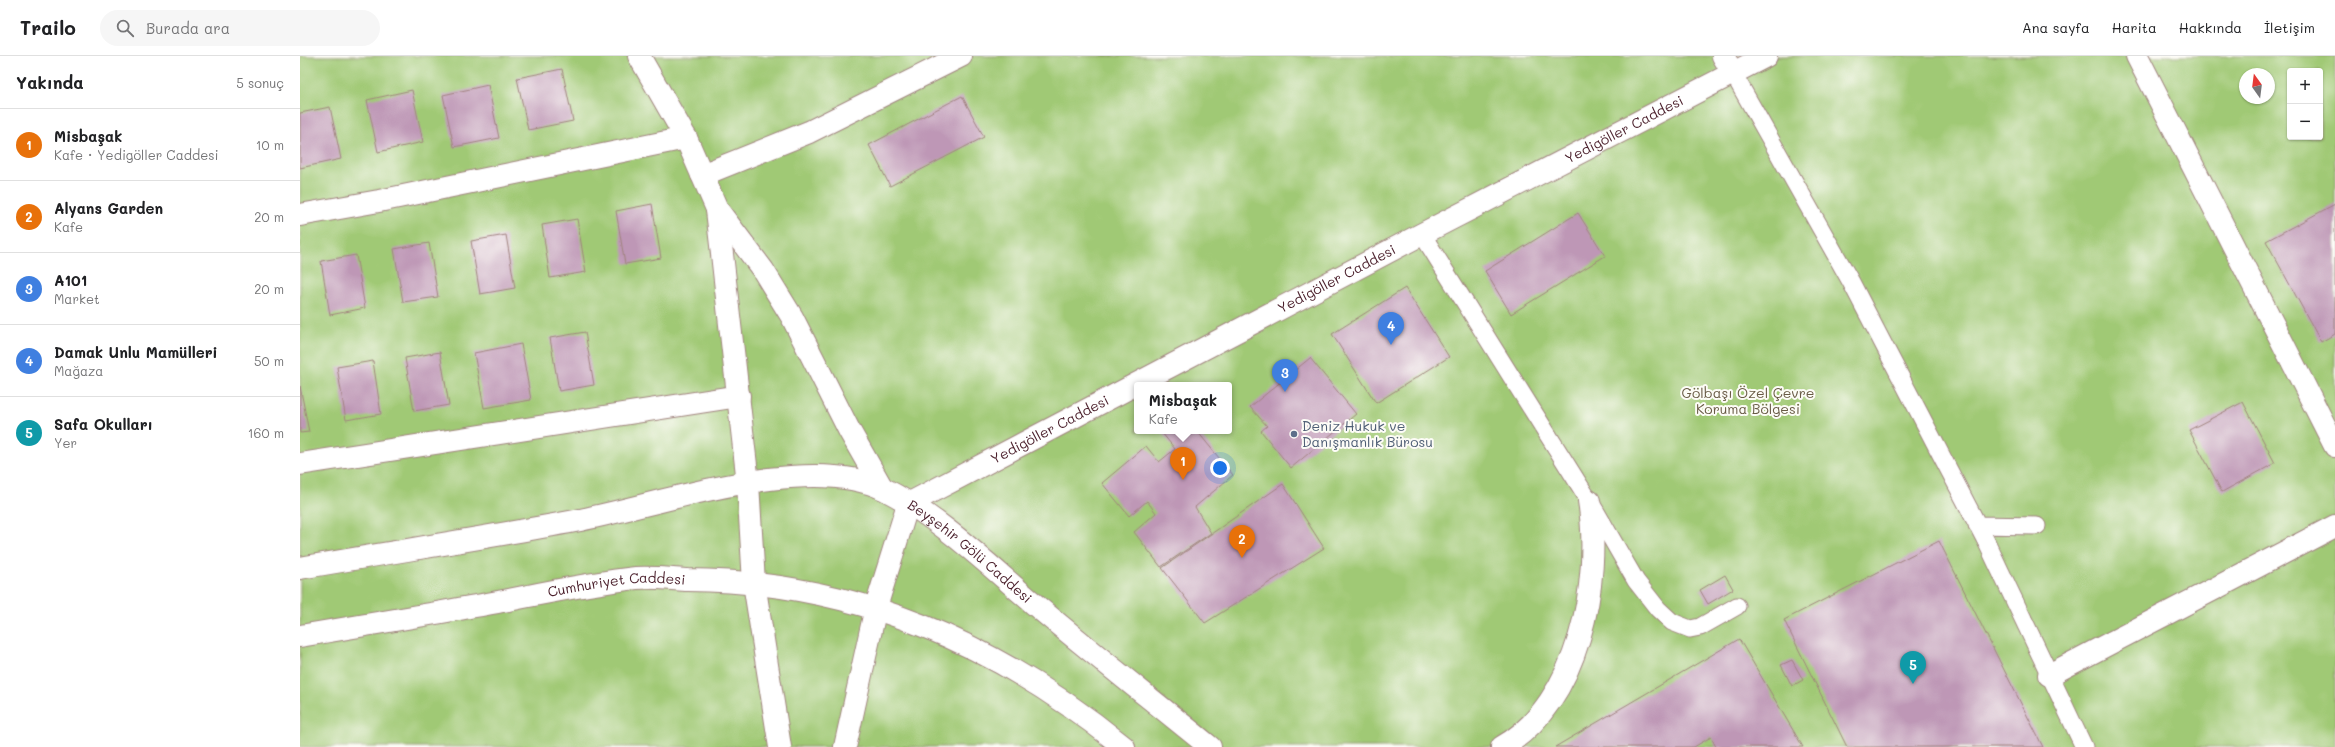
<!DOCTYPE html>
<html lang="tr">
<meta charset="utf-8">
<style>
body{margin:0;font-family:Mali,sans-serif;background:#f6f6f6;color:#202124}
.controls{position:absolute;right:12px;top:12px;display:grid;overflow:hidden;border-radius:4px;box-shadow:0 1px 3px #0004}
.controls button{width:36px;height:36px;display:grid;place-items:center;padding:0;border:0;border-bottom:1px solid #e0e0e0;background:#fff;color:#202124;font:20px sans-serif}
.compass{position:absolute;left:1939px;top:12px;width:36px;height:36px;border-radius:50%;background:#fff;box-shadow:0 1px 3px #0004;rotate:346deg}
.you{position:absolute;left:920px;top:412px;width:14px;height:14px;margin:-10px;border:3px solid #fff;border-radius:50%;background:#1a73e8;box-shadow:0 0 0 6px #1a73e833}
.badge{display:grid;place-items:center;width:26px;height:26px;border-radius:50%;background:#db2777;color:#fff;font-size:13px;font-weight:700}
.pin{position:absolute;translate:-50% -33px;filter:drop-shadow(0 1px 2px #0008)}
.pin::after{content:'';position:absolute;top:21px;width:14px;height:12px;background:inherit;clip-path:polygon(0 0,100% 0,50% 100%)}
.popup{position:absolute;left:834px;top:326px;width:98px;height:52px;box-sizing:border-box;display:grid;place-content:center;border-radius:4px;background:#fff;filter:drop-shadow(0 1px 3px #0005);font-size:13px;white-space:nowrap;color:#757577}
.popup b{font-size:15px;color:#202124}
.popup::after{content:'';position:absolute;left:50%;top:100%;margin-left:-8px;border:8px solid transparent;border-top-color:#fff}
.list{margin:0;padding:0;list-style:none}
h2{display:flex;justify-content:space-between;align-items:center;height:52px;margin:0;padding:0 16px;font-size:17px}
h2 small{font-size:13px;font-weight:400;color:#757577}
.list li{display:grid;grid-template-columns:26px 1fr auto;gap:12px;align-items:center;box-sizing:border-box;height:72px;padding:0 16px;border-top:1px solid #e0e0e0}
.list b{display:block;font-size:15px;white-space:nowrap}
.list p{margin:0;font-size:13px;white-space:nowrap;color:#757577}
.list em{font-size:13px;font-style:normal;color:#757577}
.icon{flex:none;width:22px;height:22px;fill:none;stroke:currentColor;stroke-width:2;stroke-linecap:round;stroke-linejoin:round}
.map{position:relative;flex:none;width:2035px;height:691px;overflow:hidden}
header{display:flex;align-items:center;gap:24px;box-sizing:border-box;height:56px;padding:0 20px;background:#fff;border-bottom:1px solid #e0e0e0}
header strong{font-size:19px}
nav{display:flex;gap:22px;margin-inline-start:auto;font-size:14px}
.search{width:280px;height:36px;background:#f6f6f6;display:flex;align-items:center;gap:10px;box-sizing:border-box;padding:0 14px;border-radius:22px;color:#757577;font-size:15px}
main{display:flex}
aside{flex:1;background:#fff}
.map>svg:first-child{display:block}
.green{fill:#a0c975;stroke:#757450;fill-rule:evenodd}
.building{fill:#be97b6}
.lines{fill:none;stroke-linecap:round;stroke-linejoin:round}
.lane-casing{stroke:#a0837e;stroke-width:19}
.street-casing{stroke:#a0837e;stroke-width:24}
.secondary-casing{stroke:#a0837e;stroke-width:24}
.lane{stroke:#fff;stroke-width:17}
.street{stroke:#fff;stroke-width:22}
.secondary{stroke:#fff;stroke-width:22}
.service-dot{fill:#5c6f8a;stroke:#fdfcf7;stroke-width:1.5}
.labels{text-anchor:middle;stroke-width:4;stroke-linejoin:round;paint-order:stroke}
.street-label{font-size:14px;fill:#4a1f2b;stroke:#fdfcf7}
.park-label{font-size:14px;fill:#685a45;stroke:#fdfcf7}
.service-label{font-size:14px;fill:#4e5e75;stroke:#fdfcf7;text-anchor:start}
</style>
<header>
<strong>Trailo</strong>
<div class="search"><svg class="icon" aria-label="search" viewBox="0 0 24 24"><circle cx="10" cy="10" r="6"/><path d="M15 15l6 6"/></svg>Burada ara</div>
<nav><a>Ana sayfa</a><a>Harita</a><a>Hakkında</a><a>İletişim</a></nav>
</header>
<main>
<aside>
<h2>Yakında<small>5 sonuç</small></h2>
<ul class="list">
<li><span class="badge" style="background:#e8710a">1</span><div><b>Misbaşak</b><p>Kafe · Yedigöller Caddesi</p></div><em>10 m</em></li>
<li><span class="badge" style="background:#e8710a">2</span><div><b>Alyans Garden</b><p>Kafe</p></div><em>20 m</em></li>
<li><span class="badge" style="background:#3f7fe0">3</span><div><b>A101</b><p>Market</p></div><em>20 m</em></li>
<li><span class="badge" style="background:#3f7fe0">4</span><div><b>Damak Unlu Mamülleri</b><p>Mağaza</p></div><em>50 m</em></li>
<li><span class="badge" style="background:#0f9aa8">5</span><div><b>Safa Okulları</b><p>Yer</p></div><em>160 m</em></li>
</ul>
</aside>
<div class="map">
<svg width="2035" height="691" viewBox="0 0 2035 691">
<rect width="100%" height="100%" fill="#fdfcf7"/>
<filter id="ink" filterUnits="userSpaceOnUse"><feTurbulence type="fractalNoise" baseFrequency=".025" numOctaves="2"/><feDisplacementMap in="SourceGraphic" scale="8" xChannelSelector="R" yChannelSelector="G"/><feConvolveMatrix kernelMatrix="1 2 1 2 8 2 1 2 1" color-interpolation-filters="sRGB"/></filter>
<filter id="wash" filterUnits="userSpaceOnUse"><feTurbulence type="fractalNoise" baseFrequency=".012" numOctaves="4" result="noise"/><feDisplacementMap in="SourceGraphic" scale="16" xChannelSelector="R" yChannelSelector="G"/><feGaussianBlur stdDeviation="0.9" result="paint"/><feColorMatrix in="noise" values="0 0 0 0 0 0 0 0 0 0 0 0 0 0 0 0 0 1.4 0 .05"/><feComposite in="paint" operator="in"/></filter>
<g filter="url(#wash)">
<rect width="100%" height="100%" fill="#f6e7d1"/>
<path class="green" d="M0,0H2035V691H0ZM1990,15H2020V81H1990ZM1945,18H1969V42H1945ZM837,329H929V375H837Z"/>
<g id="blocks">
<path class="building" d="M262,13L273,65L228,74L217,22Z
M188,29L199,82L154,91L143,39Z
M112,34L123,86L78,96L67,44Z
M662,40L684,81L590,130L569,89Z
M30,51L41,103L0,112V57Z
M352,148L361,202L325,208L316,155Z
M2035,148V278L2021,286L1966,185Z
M1278,157L1305,200L1211,258L1185,215Z
M277,163L286,216L250,222L242,169Z
M206,179L215,232L180,238L171,185Z
M129,187L138,241L103,246L94,193Z
M56,199L65,252L30,259L21,205Z
M1105,232L1149,301L1076,347L1032,278Z
M285,276L294,329L259,335L250,282Z
M221,288L231,344L184,352L174,297Z
M140,296L149,349L114,355L105,302Z
M1010,302L1056,358L991,412L961,375L967,370L950,351Z
M73,305L81,358L46,364L37,311Z
M0,330L9,376L0,377Z
M1943,346L1975,407L1922,436L1889,374Z
M865,375H897L933,419L895,451L911,477L861,511L834,476L856,457L847,445L829,460L802,427L846,390L859,406L875,393L862,377Z
M983,428L1024,492L905,567L862,512Z
M1639,485L1743,691H1547L1484,564Z
M1425,519L1433,533L1408,548L1400,534Z
M1439,583L1503,691H1416L1411,681L1394,691H1255Z
M1492,604L1503,624L1492,630L1481,609Z"/>
</g>
</g>
<g filter="url(#ink)">
<use href="#blocks" fill-opacity="0" stroke="#a0837e" stroke-width="1"/>
<g class="lines">
<g class="lane-casing">
<path id="lane" d="M1433,17L1551,226L1687,487L1784,691
M1122,178L1295,454L1336,525L1358,553L1372,566L1390,573L1400,571L1437,550
M1677,469L1737,470"/>
</g>
<g class="street-casing">
<path id="street" d="M1423,0L1433,17
M1837,0L2035,390
M402,119L509,76L661,0
M0,159L79,145L386,82
M0,408L439,340
M454,527L480,691
M1749,619L2035,470
M545,691L576,551
M1202,691C1279,647 1302,525 1289,445"/>
</g>
<g class="secondary-casing">
<g id="secondary">
<path d="M339,0L386,82L417,153L463,214L492,261L549,374L582,432"/>
<path d="M417,154L448,427L454,527"/>
<path id="s1" d="M0,512C92,496 184,482 275,465C357,450 506,395 584,433C639,461 686,507 733,547C791,596 851,643 910,691"/>
<path id="s2" d="M576,551L608,448L1122,178L1466,0"/>
<path id="s3" d="M0,580C66,569 132,558 198,546C244,537 290,527 336,522C353,521 371,523 388,524C555,525 696,587 824,691"/>
</g>
</g>
<use href="#lane" class="lane"/>
<use href="#street" class="street"/>
<use href="#secondary" class="secondary"/>
</g>
</g>
<circle class="service-dot" cx="994" cy="378" r="4"/>
<g class="labels">
<g class="street-label">
<text dy="5" stroke="none"><textPath href="#s2" startOffset="916">Yedigöller Caddesi</textPath></text>
<text dy="5" stroke="none"><textPath href="#s2" startOffset="592">Yedigöller Caddesi</textPath></text>
<text dy="5" stroke="none"><textPath href="#s2" startOffset="268">Yedigöller Caddesi</textPath></text>
<text dy="5" stroke="none"><textPath href="#s1" startOffset="701">Beyşehir Gölü Caddesi</textPath></text>
<text dy="5" stroke="none"><textPath href="#s3" startOffset="321">Cumhuriyet Caddesi</textPath></text>
</g>
<g class="park-label">
<text x="1448" y="342">Gölbaşı Özel Çevre<tspan x="1448" dy="16">Koruma Bölgesi</tspan></text>
</g>
<g class="service-label">
<text x="1002" y="375">Deniz Hukuk ve<tspan x="1002" dy="16">Danışmanlık Bürosu</tspan></text>
</g>
</g>
</svg>
<div class="controls">
<button>+</button>
<button>−</button>
</div>
<svg class="compass" viewBox="-18 -18 36 36"><path d="M0-13l5 13h-10z" fill="#e53935"/><path d="M0 13l5-13h-10z" fill="#757577"/></svg>
<div class="you"></div>
<div class="pin badge" style="left:883px;top:424px;background:#e8710a">1</div>
<div class="popup"><b>Misbaşak</b>Kafe</div>
<div class="pin badge" style="left:942px;top:502px;background:#e8710a">2</div>
<div class="pin badge" style="left:985px;top:336px;background:#3f7fe0">3</div>
<div class="pin badge" style="left:1091px;top:289px;background:#3f7fe0">4</div>
<div class="pin badge" style="left:1613px;top:628px;background:#0f9aa8">5</div>
</div>
</main>
